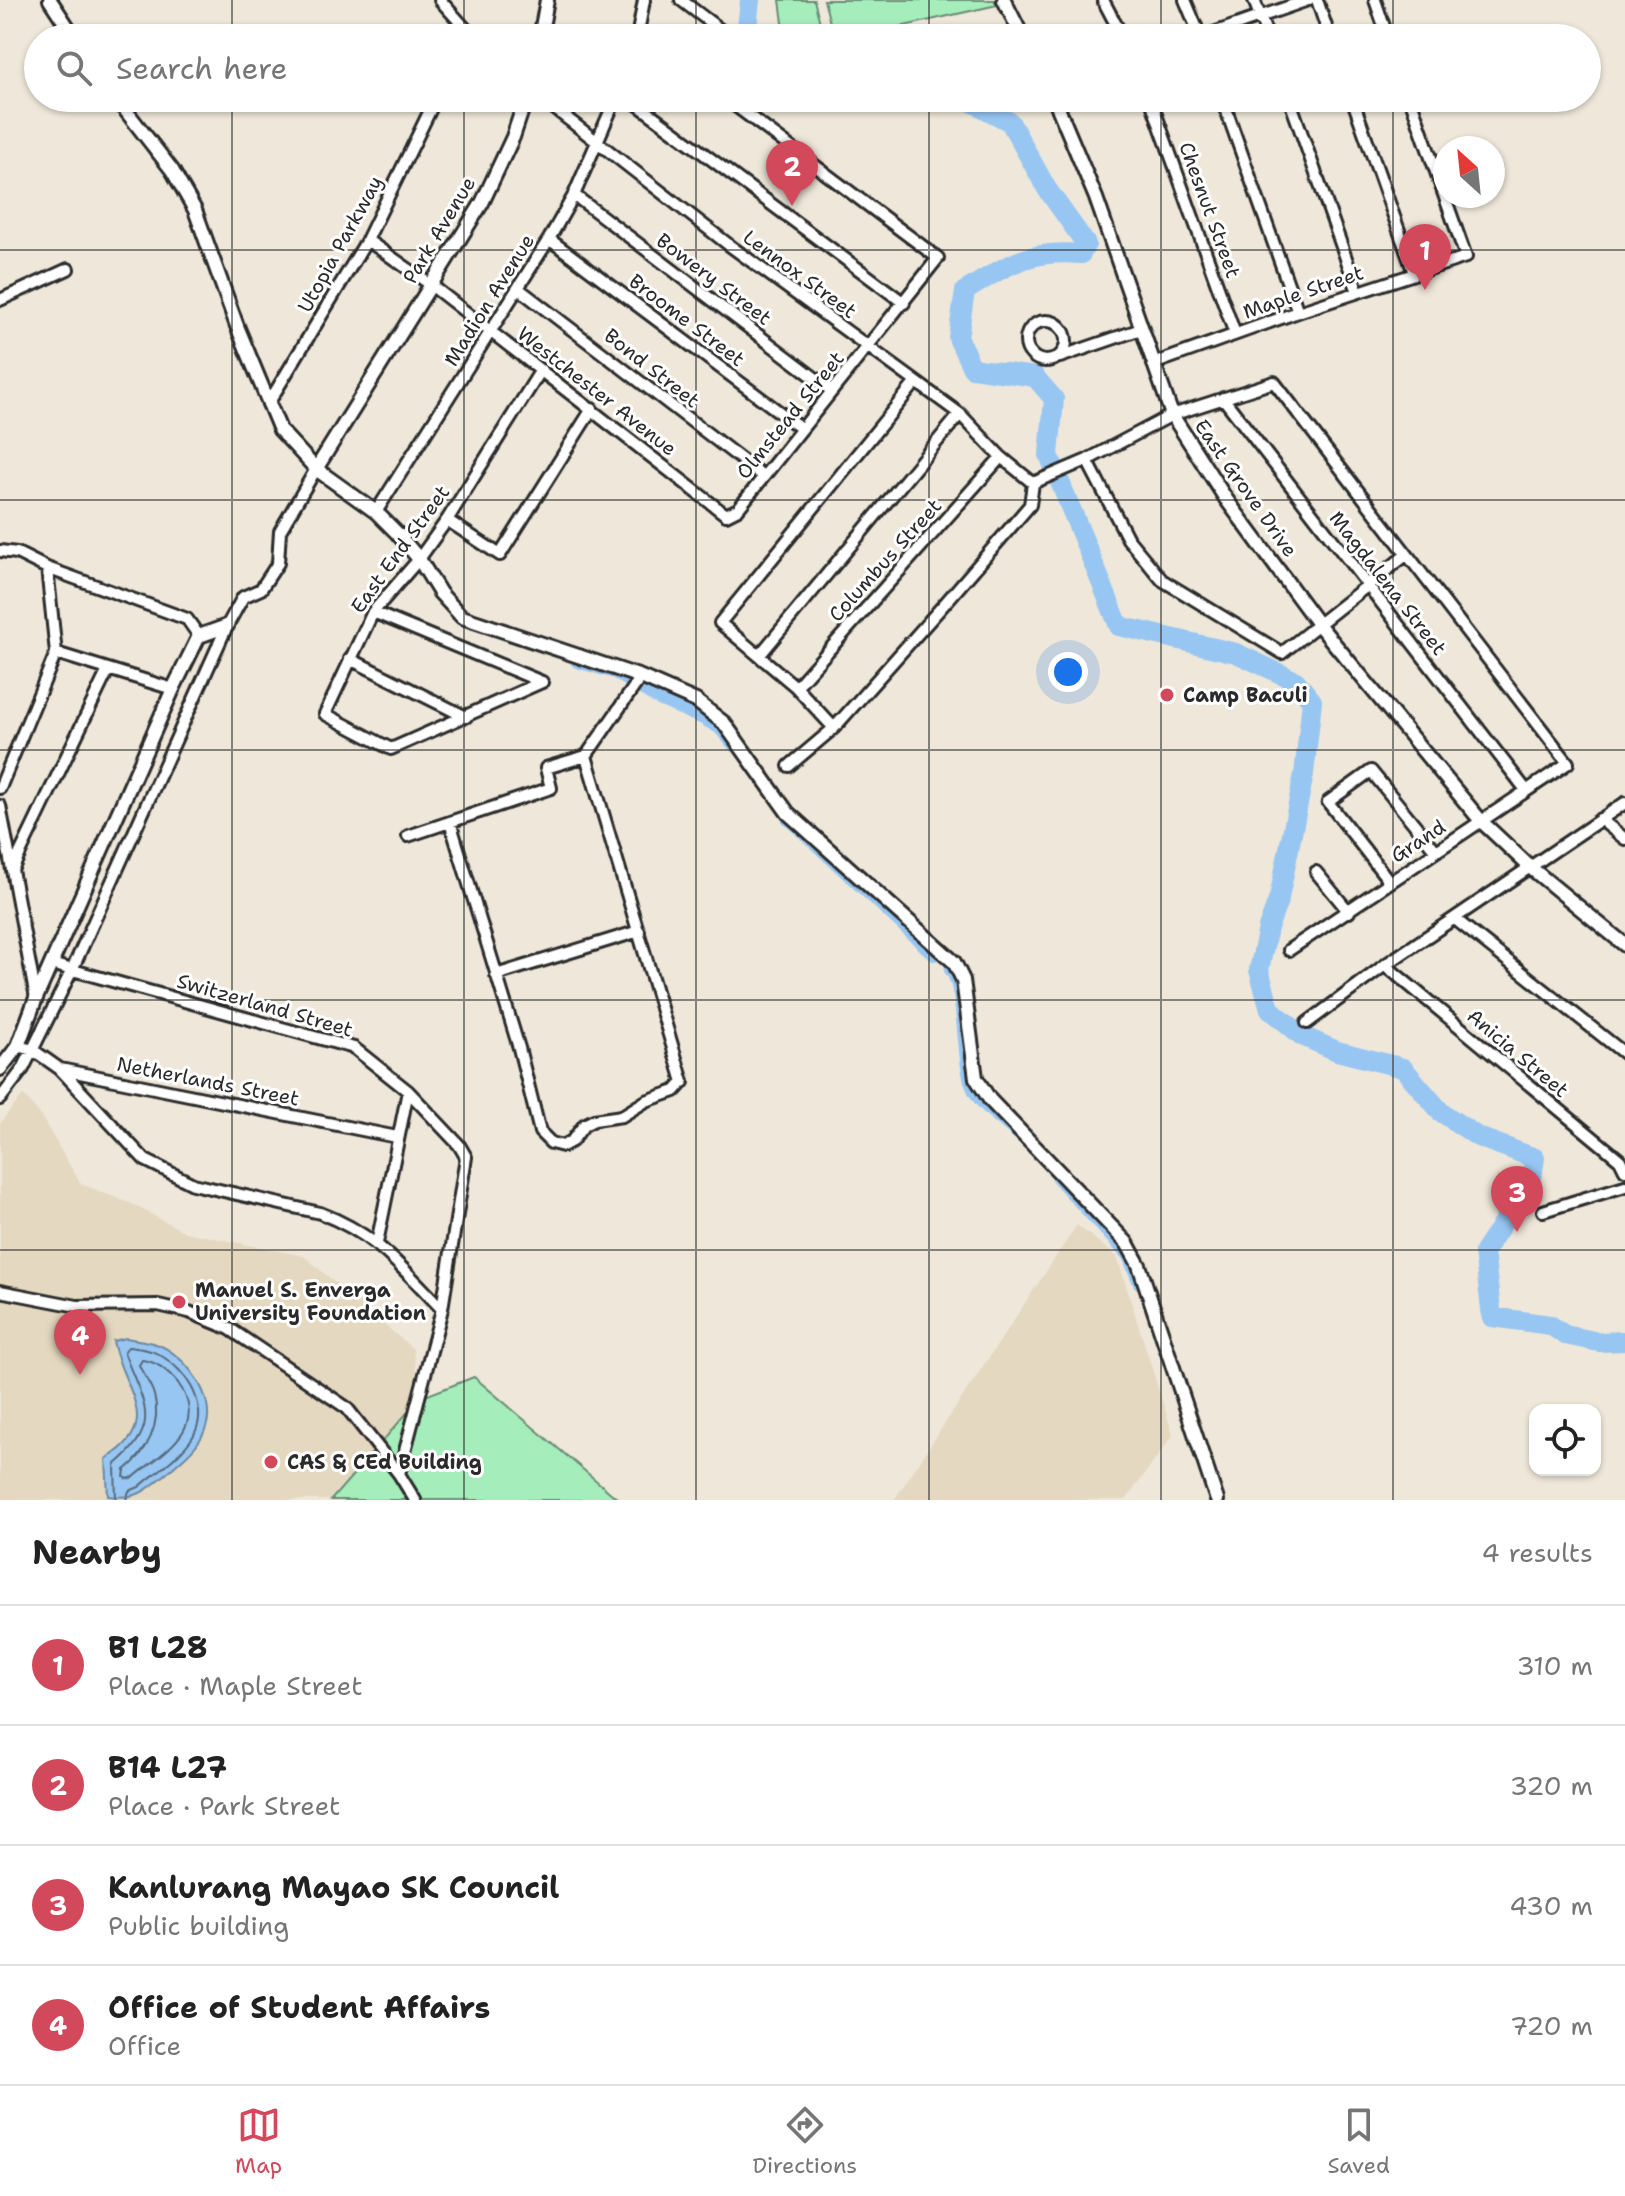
<!DOCTYPE html>
<meta charset="utf-8">
<style>
body{margin:0;font-family:"Shantell Sans",sans-serif;background:#f6f6f6;color:#222}
.controls{position:absolute;right:24px;bottom:24px;display:grid;overflow:hidden;border-radius:16px;box-shadow:0 2px 6px #0004}
.controls button{width:72px;height:72px;display:grid;place-items:center;padding:0;border:0;border-bottom:2px solid #e0e0e0;background:#fff;color:#222;font:40px sans-serif}
.compass{position:absolute;left:1433px;top:136px;width:72px;height:72px;border-radius:50%;background:#fff;box-shadow:0 2px 6px #0004;rotate:333deg}
.you{position:absolute;left:1068px;top:672px;width:28px;height:28px;margin:-20px;border:6px solid #fff;border-radius:50%;background:#1a73e8;box-shadow:0 0 0 12px #1a73e833}
.badge{display:grid;place-items:center;width:52px;height:52px;border-radius:50%;background:#d1495b;color:#fff;font-size:26px;font-weight:700}
.pin{position:absolute;translate:-50% -66px;filter:drop-shadow(0 2px 4px #0008)}
.pin::after{content:'';position:absolute;top:42px;width:28px;height:24px;background:inherit;clip-path:polygon(0 0,100% 0,50% 100%)}
.list{margin:0;padding:0;list-style:none}
h2{display:flex;justify-content:space-between;align-items:center;height:104px;margin:0;padding:0 32px;font-size:34px}
h2 small{font-size:26px;font-weight:400;color:#767676}
.list li{display:grid;grid-template-columns:52px 1fr auto;gap:24px;align-items:center;box-sizing:border-box;height:120px;padding:0 32px;border-top:2px solid #e0e0e0}
.list b{display:block;font-size:30px;white-space:nowrap}
.list p{margin:0;font-size:26px;white-space:nowrap;color:#767676}
.list em{font-size:26px;font-style:normal;color:#767676}
.icon{flex:none;width:44px;height:44px;fill:none;stroke:currentColor;stroke-width:2;stroke-linecap:round;stroke-linejoin:round}
.map{position:relative;flex:none;width:1625px;height:1500px;overflow:hidden}
.search{position:absolute;background:#fff;box-shadow:0 2px 6px #0004;left:24px;right:24px;top:24px;height:88px;display:flex;align-items:center;gap:20px;box-sizing:border-box;padding:0 28px;border-radius:44px;color:#767676;font-size:30px}
.sheet{height:584px;background:#fff}
nav{display:flex;justify-content:space-around;align-items:center;box-sizing:border-box;height:112px;border-top:2px solid #e0e0e0;background:#fff;font-size:22px;color:#767676}
nav a{display:grid;justify-items:center;gap:4px}
nav .on{color:#d1495b}
.map>svg:first-child{display:block}
.built{fill:#e4d8c0}
.green{fill:#a5eebc;stroke:#688c74;stroke-width:2}
.water{fill:#97c6f2;stroke:#6c88a2;stroke-width:2}
.lines{fill:none;stroke-linecap:round;stroke-linejoin:round}
.shore{stroke:#56697b;stroke-width:2}
.canal{stroke:#97c6f2;stroke-width:12}
.river{stroke:#97c6f2;stroke-width:20}
.minor-casing{stroke:#2b2b2b;stroke-width:16}
.tertiary-casing{stroke:#2b2b2b;stroke-width:18}
.minor{stroke:#fff;stroke-width:10}
.tertiary{stroke:#fff;stroke-width:12}
.grid{fill:none;stroke:#2b2b2b;stroke-width:2;stroke-opacity:0.55}
.poi-dot{fill:#d1495b;stroke:#fff;stroke-width:3}
.labels{text-anchor:middle;stroke-width:6;stroke-linejoin:round;paint-order:stroke}
.street-label{font-size:20px;fill:#2b2b2b;stroke:#fff}
.poi-label{font-size:20px;font-weight:bold;fill:#2b2b2b;stroke:#fff;text-anchor:start}
</style>
<div class="map">
<svg width="1625" height="1500" viewBox="0 0 1625 1500">
<rect width="100%" height="100%" fill="#efe8da"/>
<filter id="ink" filterUnits="userSpaceOnUse"><feTurbulence type="fractalNoise" baseFrequency=".0125" numOctaves="2"/><feDisplacementMap in="SourceGraphic" scale="16" xChannelSelector="R" yChannelSelector="G"/><feConvolveMatrix kernelMatrix="1 2 1 2 8 2 1 2 1" color-interpolation-filters="sRGB"/></filter>
<g filter="url(#ink)">
<path class="built" d="M23,1095L39,1113L81,1184L132,1204L185,1232L304,1256L413,1349L420,1398L331,1500H0V1123Z
M1077,1225L1117,1257L1173,1435L1126,1500H894Z"/>
<path class="green" d="M780,0H814L824,38H785Z
M824,0H994L997,5L851,38H834Z
M474,1377L619,1500H331L420,1398Z"/>
<path class="water" d="M126,1338C136,1340 147,1341 156,1344C184,1353 217,1397 206,1427C199,1448 182,1459 167,1473C146,1491 137,1500 108,1496L106,1459C166,1423 122,1389 113,1341Z"/>
<g class="lines">
<path class="shore" d="M142,1360C156,1361 169,1372 178,1383C210,1428 164,1451 134,1477L128,1479L124,1477L125,1470C147,1453 162,1423 154,1395C151,1384 143,1375 139,1365Z
M116,1500L115,1465C165,1423 142,1402 124,1352L128,1347C138,1348 149,1349 158,1354C188,1370 213,1410 190,1441C177,1459 155,1473 139,1487L129,1491L126,1500"/>
<path class="canal" d="M577,662L615,673L659,700L703,719L719,728L734,746
M788,819L934,955
M950,970C965,986 961,1060 972,1087C979,1106 1002,1119 1016,1133
M1058,1179L1128,1256L1139,1283"/>
<path class="river" d="M750,0L747,28L752,38
M964,98L1010,122L1047,189L1086,244L1081,254C1028,249 1008,265 965,291L958,338L972,368L1035,377L1054,399L1049,455L1119,626L1236,653L1296,681L1312,701L1304,774L1279,898L1268,928L1259,970L1270,1009L1302,1036L1337,1051L1403,1068L1441,1112L1478,1137L1535,1158L1532,1178L1484,1252L1492,1317L1550,1325L1565,1335L1599,1342L1625,1341"/>
<g class="minor-casing">
<path id="minor" d="M440,0L474,38
M681,0L731,38
M1103,0L1123,38
M1185,0L1201,38
M1254,0L1268,38
M1317,0L1330,38
M1375,0L1388,38
M637,38L644,0
M1199,38L1308,0
M541,98L729,245L960,414L1001,457L1033,483
M629,98L904,303
M1150,98L1235,334
M1222,98L1298,312
M1289,98L1358,292
M1352,98L1414,273
M574,195L832,391
M549,239L802,429
M367,240L431,285L726,515L738,509L938,258L725,98
M519,289L763,476
M0,300L68,269
M1026 341a20 20 0 1 1 40 0a20 20 0 1 1-40 0Z
M1060,357L1141,329
M1153,364L1298,312L1466,257L1410,98
M541,370L447,520L419,559L373,612L325,714L391,749L542,682
M1223,398L1526,790
M268,404L367,240L436,98
M1087,460L1128,539L1162,580L1282,653L1406,555
M1033,483L1087,460L1172,415L1274,382L1568,763L1289,950
M376,512L549,239L574,195L616,98
M447,520L500,555L592,409
M0,551L17,553L47,568L187,619L199,636
M47,568L56,653L173,689
M373,612L542,682
M759,656L960,414
M350,659L466,717
M796,687L1001,457
M834,728L796,687L720,623L916,382
M789,766L834,728L947,601L1030,505L1033,483
M0,788L56,653
M0,806L36,998
M1600,819L1625,839
M450,822L519,1048L540,1132L551,1143L563,1146L572,1141L584,1125L594,1120L622,1116L646,1101L675,1091L683,1082L586,756
M408,836L551,788L546,768L586,756L641,677
M12,870L108,670
M1316,872L1349,912
M1389,881L1328,802L1371,771L1436,851
M1455,919L1625,1054
M51,964L354,1048L408,1091L459,1145L466,1157L442,1309L399,1474
M1385,965L1620,1160L1625,1170
M496,975L639,931
M1307,1023L1385,965L1625,803
M18,1046L33,1050L60,1069L397,1137
M60,1069L145,1160L193,1184L320,1213C376,1234 401,1267 442,1309
M0,1099L23,1069L72,970L227,626L243,597L261,589L278,563L280,531L316,469
M1543,1211L1625,1186
M377,1243L408,1091
M0,1291L77,1306L158,1305L189,1312L230,1329L347,1408L399,1474L415,1500"/>
</g>
<g class="tertiary-casing">
<path id="tertiary" d="M50,0L75,38
M1004,0L1023,38
M540,38L547,0
M116,98L172,170L195,210L237,326L280,430L316,469L376,512L397,533L419,559L440,593L462,617L641,677L696,701L724,723L788,813L954,962L963,980L976,1078L990,1100L1127,1243L1139,1265L1217,1500
M1054,98L1096,198L1172,415L1226,499L1318,624L1481,821L1531,868L1625,945
M316,469L482,203L513,137L526,98
M0,1069L18,1046L36,998L173,689L199,636L227,626"/>
</g>
<use href="#minor" class="minor"/>
<use href="#tertiary" class="tertiary"/>
</g>
</g>
<path class="grid" d="M232,0V38M464,0V38M696,0V38M929,0V38M1161,0V38M1393,0V38M232,98V1500M464,98V1500M696,98V1500M929,98V1500M1161,98V1500M1393,98V1500M0,250H1625M0,500H1625M0,750H1625M0,1000H1625M0,1250H1625"/>
<g class="poi-dot">
<circle cx="1167" cy="695" r="8"/>
<circle cx="179" cy="1302" r="8"/>
<circle cx="271" cy="1462" r="8"/>
</g>
<g class="labels">
<g class="street-label">
<text transform="translate(1210 210) rotate(70)" y="7">Chesnut Street</text>
<text transform="translate(439 230) rotate(-59)" y="7">Park Avenue</text>
<text transform="translate(340 244) rotate(-61)" y="7">Utopia Parkway</text>
<text transform="translate(800 274) rotate(36)" y="7">Lennox Street</text>
<text transform="translate(714 279) rotate(37)" y="7">Bowery Street</text>
<text transform="translate(1303 292) rotate(-19)" y="7">Maple Street</text>
<text transform="translate(489 300) rotate(-58)" y="7">Madion Avenue</text>
<text transform="translate(687 320) rotate(37)" y="7">Broome Street</text>
<text transform="translate(652 368) rotate(38)" y="7">Bond Street</text>
<text transform="translate(597 391) rotate(38)" y="7">Westchester Avenue</text>
<text transform="translate(790 415) rotate(-51)" y="7">Olmstead Street</text>
<text transform="translate(1246 488) rotate(55)" y="7">East Grove Drive</text>
<text transform="translate(400 549) rotate(-54)" y="7">East End Street</text>
<text transform="translate(885 560) rotate(-48)" y="7">Columbus Street</text>
<text transform="translate(1388 583) rotate(52)" y="7">Magdalena Street</text>
<text transform="translate(1418 841) rotate(-33)" y="7">Grand</text>
<text transform="translate(265 1005) rotate(16)" y="7">Switzerland Street</text>
<text transform="translate(1518 1053) rotate(40)" y="7">Anicia Street</text>
<text transform="translate(208 1081) rotate(11)" y="7">Netherlands Street</text>
</g>
<g class="poi-label">
<text x="1183" y="702">Camp Baculi</text>
<text x="195" y="1297">Manuel S. Enverga<tspan x="195" dy="23">University Foundation</tspan></text>
<text x="287" y="1469">CAS &amp; CEd Building</text>
</g>
</g>
</svg>
<div class="controls">
<button><svg class="icon" aria-label="locate" viewBox="0 0 24 24"><circle cx="12" cy="12" r="6"/><path d="M12 2v4M12 18v4M2 12h4M18 12h4"/></svg></button>
</div>
<svg class="compass" viewBox="-18 -18 36 36"><path d="M0-13l5 13h-10z" fill="#e53935"/><path d="M0 13l5-13h-10z" fill="#767676"/></svg>
<div class="you"></div>
<div class="pin badge" style="left:1425px;top:290px">1</div>
<div class="pin badge" style="left:792px;top:206px">2</div>
<div class="pin badge" style="left:1517px;top:1232px">3</div>
<div class="pin badge" style="left:80px;top:1375px">4</div>
<div class="search"><svg class="icon" aria-label="search" viewBox="0 0 24 24"><circle cx="10" cy="10" r="6"/><path d="M15 15l6 6"/></svg>Search here</div>
</div>
<section class="sheet">
<h2>Nearby<small>4 results</small></h2>
<ul class="list">
<li><span class="badge">1</span><div><b>B1 L28</b><p>Place · Maple Street</p></div><em>310 m</em></li>
<li><span class="badge">2</span><div><b>B14 L27</b><p>Place · Park Street</p></div><em>320 m</em></li>
<li><span class="badge">3</span><div><b>Kanlurang Mayao SK Council</b><p>Public building</p></div><em>430 m</em></li>
<li><span class="badge">4</span><div><b>Office of Student Affairs</b><p>Office</p></div><em>720 m</em></li>
</ul>
</section>
<nav>
<a class="on"><svg class="icon" aria-label="map" viewBox="0 0 24 24"><path d="M3 6l6-2 6 2 6-2v14l-6 2-6-2-6 2zM9 4v14M15 6v14"/></svg>Map</a>
<a><svg class="icon" aria-label="directions" viewBox="0 0 24 24"><path d="M12 3l9 9-9 9-9-9zM9 14v-3h6M13 9l2 2-2 2"/></svg>Directions</a>
<a><svg class="icon" aria-label="saved" viewBox="0 0 24 24"><path d="M7 4h10v16l-5-4-5 4z"/></svg>Saved</a>
</nav>
